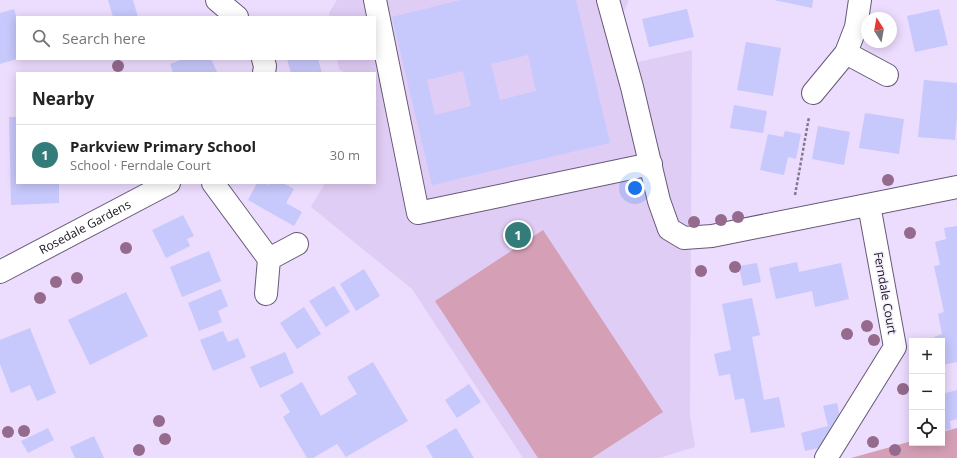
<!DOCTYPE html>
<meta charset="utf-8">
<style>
body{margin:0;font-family:"Open Sans",sans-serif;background:#f2f2f2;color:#222}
.controls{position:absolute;right:12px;bottom:12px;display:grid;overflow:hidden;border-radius:0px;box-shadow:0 2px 10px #0003}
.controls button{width:36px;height:36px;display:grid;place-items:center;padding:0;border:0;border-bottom:1px solid #e0e0e0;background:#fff;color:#222;font:20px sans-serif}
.compass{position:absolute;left:861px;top:12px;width:36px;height:36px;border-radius:50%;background:#fff;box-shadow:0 2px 10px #0003;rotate:349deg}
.you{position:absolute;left:635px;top:188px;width:14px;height:14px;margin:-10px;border:3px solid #fff;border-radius:50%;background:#1a73e8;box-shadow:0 0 0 6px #1a73e833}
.badge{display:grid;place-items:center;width:26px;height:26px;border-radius:50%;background:#337c7a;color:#fff;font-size:13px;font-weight:700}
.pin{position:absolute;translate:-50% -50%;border:2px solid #fff;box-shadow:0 1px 4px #0006}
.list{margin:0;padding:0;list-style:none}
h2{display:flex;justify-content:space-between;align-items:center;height:52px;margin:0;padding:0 16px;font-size:17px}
h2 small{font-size:13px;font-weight:400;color:#767676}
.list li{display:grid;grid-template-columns:26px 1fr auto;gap:12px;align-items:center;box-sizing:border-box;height:60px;padding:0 16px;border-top:1px solid #e0e0e0}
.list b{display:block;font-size:15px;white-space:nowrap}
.list p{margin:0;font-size:13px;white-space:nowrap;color:#767676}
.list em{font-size:13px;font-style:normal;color:#767676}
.icon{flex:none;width:22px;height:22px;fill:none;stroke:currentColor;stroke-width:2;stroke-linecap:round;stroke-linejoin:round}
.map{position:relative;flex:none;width:957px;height:458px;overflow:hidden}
.search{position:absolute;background:#fff;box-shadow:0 2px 10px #0003;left:16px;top:16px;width:360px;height:44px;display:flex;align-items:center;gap:10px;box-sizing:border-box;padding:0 14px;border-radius:0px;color:#767676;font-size:15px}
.panel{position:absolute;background:#fff;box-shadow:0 2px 10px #0003;left:16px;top:72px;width:360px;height:112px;border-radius:0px}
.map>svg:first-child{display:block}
.built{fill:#e0cdf5}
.green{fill:#d5a0b6}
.building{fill:#c7c8fb;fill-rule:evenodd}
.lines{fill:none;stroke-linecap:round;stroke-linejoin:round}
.minor-casing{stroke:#675976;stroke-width:24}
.path{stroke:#83798f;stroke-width:2.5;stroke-dasharray:3 2;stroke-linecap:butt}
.minor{stroke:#fff;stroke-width:22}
.tree{fill:#956a8d}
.labels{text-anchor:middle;stroke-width:3;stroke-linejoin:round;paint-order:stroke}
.street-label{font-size:12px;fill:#17121d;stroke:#f4eefb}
</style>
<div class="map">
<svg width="957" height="458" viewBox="0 0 957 458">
<rect width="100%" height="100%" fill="#ecdcfe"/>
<path class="built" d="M337,0H629L617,28L629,64L692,50L690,415L695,447L659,458H523L412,289L311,207L325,183H375V101L377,98L375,96V73H345L339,69L337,59H375V17H330L329,13Z"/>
<path class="green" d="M543,230L663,412L592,458H538L435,301Z
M957,428V458H851L912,441V443H942V432Z"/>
<path class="building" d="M108,0H133L138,17H113Z
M461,0H576L610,143L432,185L392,17ZM528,55L536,91L500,100L491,64ZM463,71L471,106L435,115L427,80Z
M774,0H813L812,8Z
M14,9L17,19V59L0,64V13Z
M687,9L694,37L649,47L642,19Z
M939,9L948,45L915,52L907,16Z
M746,42L781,48L773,96L737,90Z
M183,59H211L217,72L173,73L170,64Z
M287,59H318L322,73H291Z
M924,80L957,83V117L955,140L918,137Z
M734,105L767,111L763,133L730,128Z
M865,113L904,119L899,154L859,148Z
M9,117H17V183H59V203L11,205Z
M818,126L850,132L844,165L812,159Z
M785,131L801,134L796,159L788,157L784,175L760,170L768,134L783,137Z
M257,183H264L268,185L269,183H283L294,189L286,203L302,212L294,226L248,200Z
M183,215L194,236L187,239L190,246L166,258L152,230Z
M957,226V362L942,365V341H935L934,337L942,334L938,314L944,312L934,266L940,265L935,242L946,239L944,228Z
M209,251L221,281L182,297L170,267Z
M797,262L799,272L841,263L849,299L815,307L812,291L776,299L769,268Z
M757,263L761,282L743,286L739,266Z
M364,269L380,296L356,311L340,284Z
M334,286L350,312L326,327L309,301Z
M221,289L228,306L218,311L222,322L199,331L188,303Z
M126,292L148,336L90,365L68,320Z
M752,298L760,335L752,337L764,400L779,397L785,427L751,433L744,398L735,400L730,374L719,376L714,354L731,350L722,304Z
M304,307L321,334L297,349L280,323Z
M30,328L56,393L37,401L30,385L11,393L0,364V340Z
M223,331L228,342L238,338L246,357L213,371L200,340Z
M285,352L294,373L260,388L250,367Z
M373,362L408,421L346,457L337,444L313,458H307L283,417L290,412L280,395L302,382L321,416L357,394L347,377Z
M469,384L481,402L457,418L445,400Z
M957,390V419L950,421L951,429L942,431V394Z
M837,403L841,423L828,446L805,451L801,433L828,426L823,406Z
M48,428L54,440L28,453L21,441Z
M456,428L474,458H433L426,446Z
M94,436L104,458H75L70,447Z"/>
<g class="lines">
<g class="minor-casing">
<g id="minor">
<path d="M217,0L237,17"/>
<path d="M375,0L418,213L651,164"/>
<path d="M608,0L632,87L659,201L669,229L684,238L712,236L957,187"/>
<path d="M846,53L887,75"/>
<path d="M263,59L265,66L264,73"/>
<path d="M813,93L846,53L856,27L860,0"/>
<path d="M213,183L269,259L266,294"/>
<path d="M269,259L297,244"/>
<path id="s1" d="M0,272L169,183"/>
<path d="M826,458L895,347L869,205"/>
</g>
</g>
<path class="path" d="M795,195L809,117"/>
<use href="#minor" class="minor"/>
</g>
<g class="tree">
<circle cx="118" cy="66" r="6"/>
<circle cx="888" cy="180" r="6"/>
<circle cx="738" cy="217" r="6"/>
<circle cx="721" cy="220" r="6"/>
<circle cx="694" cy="222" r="6"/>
<circle cx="910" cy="233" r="6"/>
<circle cx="126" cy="248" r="6"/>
<circle cx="735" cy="267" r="6"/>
<circle cx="701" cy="271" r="6"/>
<circle cx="77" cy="278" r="6"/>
<circle cx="56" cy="282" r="6"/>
<circle cx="40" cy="298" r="6"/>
<circle cx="867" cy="326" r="6"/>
<circle cx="847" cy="334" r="6"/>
<circle cx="874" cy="340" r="6"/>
<circle cx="903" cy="389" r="6"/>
<circle cx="159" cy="421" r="6"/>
<circle cx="24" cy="431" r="6"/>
<circle cx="8" cy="432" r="6"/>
<circle cx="165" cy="439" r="6"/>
<circle cx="873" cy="442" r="6"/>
<circle cx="139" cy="450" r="6"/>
<circle cx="895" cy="450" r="6"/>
</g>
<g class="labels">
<g class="street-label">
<text dy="4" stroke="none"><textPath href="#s1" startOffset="96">Rosedale Gardens</textPath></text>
<text transform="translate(885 293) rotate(80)" y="4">Ferndale Court</text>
</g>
</g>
</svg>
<div class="controls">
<button>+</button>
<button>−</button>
<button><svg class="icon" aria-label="locate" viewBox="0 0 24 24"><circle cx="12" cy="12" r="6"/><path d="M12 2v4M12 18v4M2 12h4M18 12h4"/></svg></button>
</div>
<svg class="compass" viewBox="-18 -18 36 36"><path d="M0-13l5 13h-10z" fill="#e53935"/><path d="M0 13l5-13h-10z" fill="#767676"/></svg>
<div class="you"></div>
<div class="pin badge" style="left:518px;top:235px">1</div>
<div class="search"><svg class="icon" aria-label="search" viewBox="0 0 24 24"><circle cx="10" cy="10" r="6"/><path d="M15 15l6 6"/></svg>Search here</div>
<section class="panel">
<h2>Nearby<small></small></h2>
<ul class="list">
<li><span class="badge">1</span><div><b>Parkview Primary School</b><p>School · Ferndale Court</p></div><em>30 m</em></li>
</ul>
</section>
</div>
